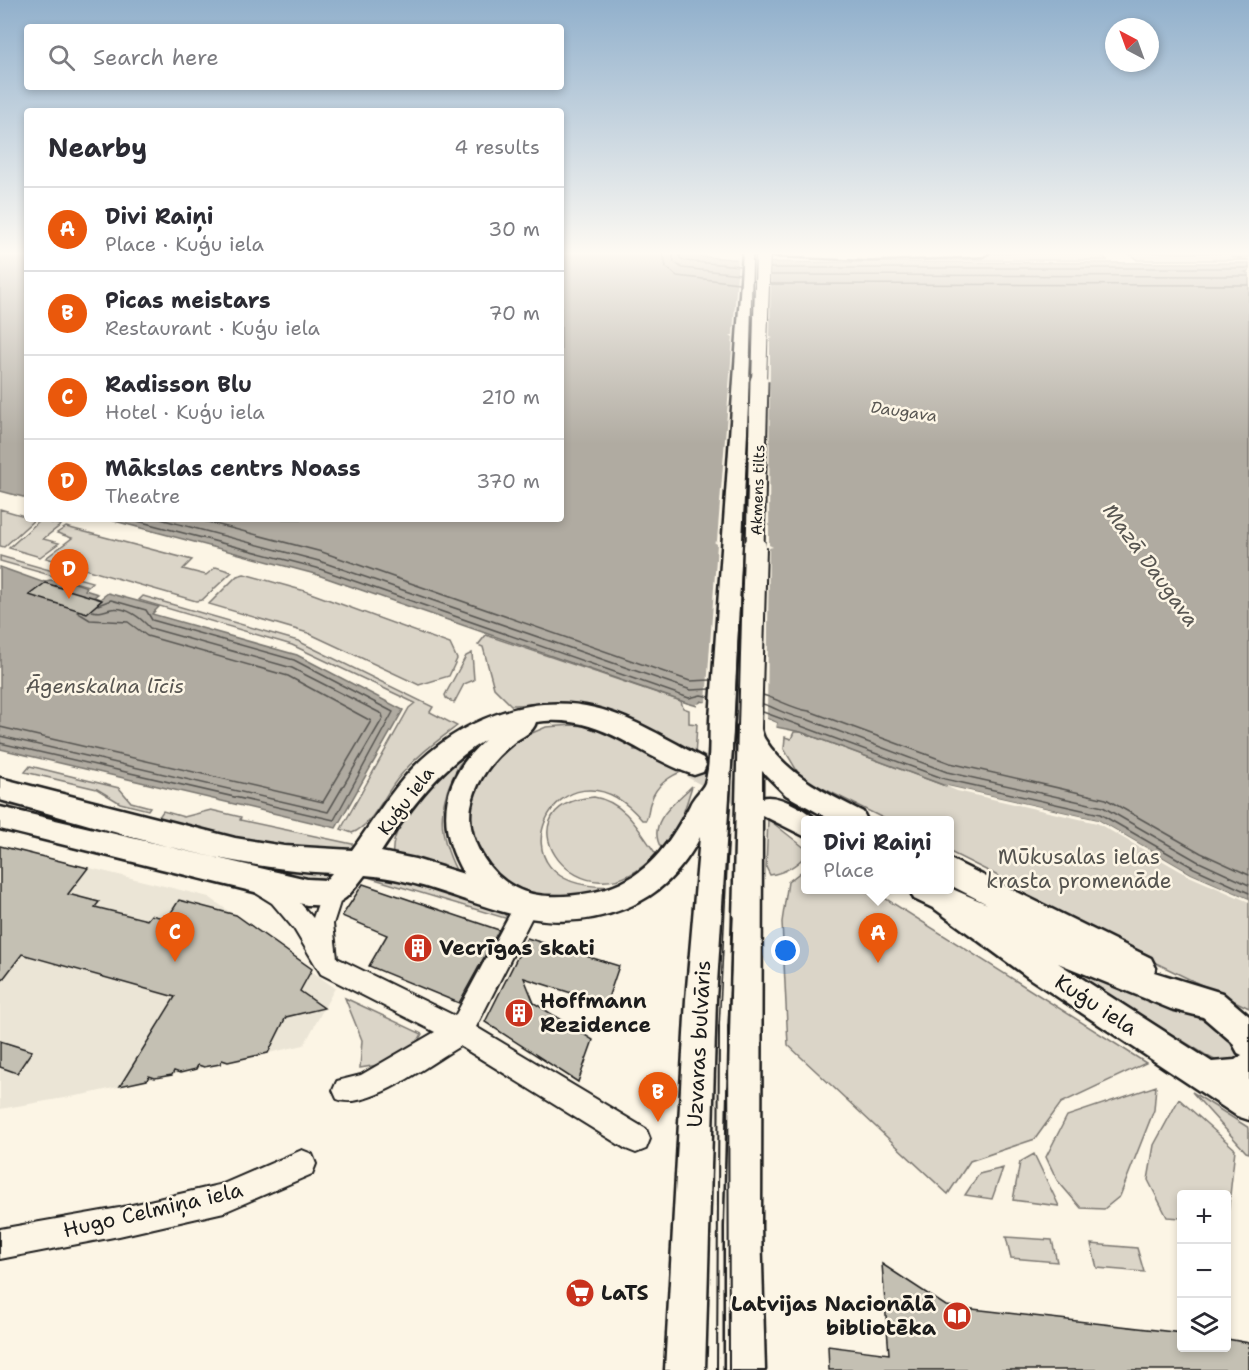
<!DOCTYPE html>
<meta charset="utf-8">
<style>
body{margin:0;font-family:"Shantell Sans",sans-serif;background:#f2f2f3;color:#2b2b33}
.controls{position:absolute;right:18px;bottom:18px;display:grid;overflow:hidden;border-radius:6px;box-shadow:0 3px 9px #0003}
.controls button{width:54px;height:54px;display:grid;place-items:center;padding:0;border:0;border-bottom:2px solid #e1e1e2;background:#fff;color:#2b2b33;font:30px sans-serif}
.compass{position:absolute;left:1105px;top:18px;width:54px;height:54px;border-radius:50%;background:#fff;box-shadow:0 3px 9px #0003;rotate:319deg}
.you{position:absolute;left:786px;top:951px;width:21px;height:21px;margin:-15px;border:4px solid #fff;border-radius:50%;background:#1a73e8;box-shadow:0 0 0 9px #1a73e833}
.badge{display:grid;place-items:center;width:39px;height:39px;border-radius:50%;background:#ea580c;color:#fff;font-size:20px;font-weight:700}
.pin{position:absolute;translate:-50% -50px;filter:drop-shadow(0 2px 3px #0008)}
.pin::after{content:'';position:absolute;top:32px;width:21px;height:18px;background:inherit;clip-path:polygon(0 0,100% 0,50% 100%)}
.popup{position:absolute;left:801px;top:816px;width:153px;height:78px;box-sizing:border-box;display:grid;place-content:center;border-radius:6px;background:#fff;filter:drop-shadow(0 2px 4px #0005);font-size:20px;white-space:nowrap;color:#7c7c81}
.popup b{font-size:22px;color:#2b2b33}
.popup::after{content:'';position:absolute;left:50%;top:100%;margin-left:-12px;border:12px solid transparent;border-top-color:#fff}
.list{margin:0;padding:0;list-style:none}
h2{display:flex;justify-content:space-between;align-items:center;height:78px;margin:0;padding:0 24px;font-size:26px}
h2 small{font-size:20px;font-weight:400;color:#7c7c81}
.list li{display:grid;grid-template-columns:39px 1fr auto;gap:18px;align-items:center;box-sizing:border-box;height:84px;padding:0 24px;border-top:2px solid #e1e1e2}
.list b{display:block;font-size:22px;white-space:nowrap}
.list p{margin:0;font-size:20px;white-space:nowrap;color:#7c7c81}
.list em{font-size:20px;font-style:normal;color:#7c7c81}
.icon{flex:none;width:33px;height:33px;fill:none;stroke:currentColor;stroke-width:2;stroke-linecap:round;stroke-linejoin:round}
.map{position:relative;flex:none;width:1249px;height:1370px;overflow:hidden}
.search{position:absolute;background:#fff;box-shadow:0 3px 9px #0003;left:24px;top:24px;width:540px;height:66px;display:flex;align-items:center;gap:15px;box-sizing:border-box;padding:0 21px;border-radius:6px;color:#7c7c81;font-size:22px}
.panel{position:absolute;background:#fff;box-shadow:0 3px 9px #0003;left:24px;top:108px;width:540px;height:414px;border-radius:6px}
.map>svg:first-child{display:block}
.built{fill:#ebe5d6}
.green{fill:#dbd5c8;stroke:#7c7872;stroke-width:1.5}
.water{fill:#b0aba1;stroke:#75726c;stroke-width:1.5}
.pier{fill:#fcf5e5}
.lines{fill:none;stroke-linecap:round;stroke-linejoin:round}
.shore{stroke:#575551;stroke-width:1.5}
.building{fill:#c4c0b3;stroke:#1c1c1c;stroke-width:1.5}
.major-tunnel{stroke:#dad4c7;stroke-width:28;stroke-dasharray:28 14;stroke-linecap:butt}
.minor-casing{stroke:#1c1c1c;stroke-width:4}
.major-casing{stroke:#1c1c1c;stroke-width:5}
.minor{fill:#fcf5e5;fill-rule:evenodd}
.major{fill:#fcf5e5;fill-rule:evenodd}
.tram-far1{stroke:#1c1c1c;stroke-width:1.5}
.tram{stroke:#1c1c1c;stroke-width:2}
.major-bridge-far2-casing{stroke:#1c1c1c;stroke-width:16;stroke-linecap:butt}
.major-bridge-far1-casing{stroke:#1c1c1c;stroke-width:21;stroke-linecap:butt}
.major-bridge-casing{stroke:#1c1c1c;stroke-width:26;stroke-linecap:butt}
.major-bridge-far2{stroke:#fcf5e5;stroke-width:14}
.major-bridge-far1{stroke:#fcf5e5;stroke-width:17}
.major-bridge{stroke:#fcf5e5;stroke-width:22}
.labels{text-anchor:middle;stroke-width:5;stroke-linejoin:round;paint-order:stroke}
.far-street-label{font-size:15px;fill:#1c1c1c;stroke:#fcf5e5}
.far-water-label{font-size:16px;font-style:italic;fill:#575551;stroke:#fcf5e5}
.street-label{font-size:18px;fill:#1c1c1c;stroke:#fcf5e5}
.water-label{font-size:20px;font-style:italic;fill:#575551;stroke:#fcf5e5}
.near-park-label{font-size:21px;fill:#555450;stroke:#fcf5e5}
.near-poi-label{font-size:21px;font-weight:bold;fill:#1c1c1c;stroke:#fcf5e5;text-anchor:start}
.near-street-label{font-size:21px;fill:#1c1c1c;stroke:#fcf5e5}
</style>
<div class="map">
<svg width="1249" height="1370" viewBox="0 0 1249 1370">
<rect width="100%" height="100%" fill="#fcf5e5"/>
<filter id="ink" filterUnits="userSpaceOnUse"><feTurbulence type="fractalNoise" baseFrequency=".0167" numOctaves="2"/><feDisplacementMap in="SourceGraphic" scale="12" xChannelSelector="R" yChannelSelector="G"/><feConvolveMatrix kernelMatrix="1 2 1 2 8 2 1 2 1" color-interpolation-filters="sRGB"/></filter>
<g filter="url(#ink)">
<path class="built" d="M0,846L209,897L335,988L304,1045L87,1094L0,1109Z"/>
<path class="green" d="M1025,252H1098L1107,260H889L888,257Z
M1128,252L1249,253V257H1232L1249,260H1137Z
M0,509L35,519L4,547L0,546Z
M40,520L61,525L43,539L59,543L40,557L9,548Z
M66,527L192,560L183,569L206,575L216,567L232,572L202,600L196,601L46,558L72,538L57,533Z
M0,556L92,582L88,586L0,561Z
M244,574L305,591L450,644L457,659L449,676L419,685L308,633L209,604L237,576Z
M143,596L298,641L433,707L430,712L457,726C437,741 416,756 400,776C385,793 373,825 352,833L341,829L409,708L415,703L292,645L139,600Z
M486,635L681,701L683,708L689,710V723L697,724L695,757C664,741 614,709 581,704C557,700 534,705 511,705L494,688L483,647L478,645Z
M472,653L474,680L464,684L454,703L446,698L445,695L466,656Z
M573,725L600,727L634,743V750H644L686,770C671,775 656,785 651,801C648,807 649,814 646,820H642C559,722 477,896 616,886L572,899L533,896L507,884L487,869L466,823L477,776L509,743L546,727Z
M794,732H801L943,785L1098,820L1191,874L1249,899V1008L1011,893L1014,884L950,852V820H887L812,783L800,776L784,749L785,737L791,739Z
M474,748C470,754 463,759 459,765C437,804 437,833 457,872L398,859L393,854C389,821 447,765 474,748Z
M30,766L119,788L131,802L150,807L148,810L120,803L97,789L25,772Z
M692,786C685,809 679,832 661,848C646,822 675,803 692,786Z
M594,797C625,802 639,830 656,854C580,937 492,805 594,797Z
M13,804L132,834L128,839L5,809Z
M211,810L241,817L240,820L357,845L340,852L263,845L156,821L163,811L184,817Z
M768,819L806,849V855C796,866 784,873 770,875L766,867Z
M146,837L330,872L333,875L327,886L142,843Z
M806,868V890H872L1146,1063L1061,1103L1035,1139L970,1161L948,1194L788,1045L782,922L788,882Z
M385,872L501,909L508,919L361,875Z
M1032,948L1122,983L1212,1024L1229,1033L1240,1053L1237,1060L1222,1064L1209,1057Z
M345,998L422,1034C411,1057 383,1065 360,1068L362,1040Z
M1156,1086L1154,1110L1120,1196L1104,1209L1081,1208L1057,1180L1046,1157L1067,1116Z
M1192,1092L1249,1128V1153L1246,1152Z
M1179,1099L1235,1149L1227,1223L1226,1194H1182L1181,1218L1167,1217L1148,1180L1154,1145Z
M1034,1154L1059,1206L1013,1200L1020,1162Z
M1003,1168L992,1199L965,1195L979,1174Z
M1006,1237L1052,1240L1057,1262L1011,1258Z
M1091,1244L1137,1248L1144,1272L1097,1268Z"/>
<path class="water" d="M0,252H27V498L0,491Z
M561,252H639L773,262L1249,263V271L1245,272L1249,274V899L1191,874L1098,820L943,785L801,732L776,727L777,723L771,720L701,701L697,706L687,703L315,574L107,519H561Z
M0,567L42,582L50,580L72,582L87,587L85,590L98,594L94,597L100,599L108,593L159,607L152,614L297,655L403,710L336,828L0,749Z"/>
<path class="pier" d="M735,254L738,257H775V261L771,262L770,337L773,338L770,339L769,545L773,547L769,548L767,719L777,723L776,730L770,723L702,704L697,709V704L706,702L707,688L717,544L714,542L717,541L733,337L730,335H733L738,261Z
M943,785L1098,820L1191,874L1249,899V902L1189,876L1097,823L957,791Z"/>
<g class="lines">
<path class="shore" d="M663,252L666,267L677,276L739,283
M672,252L674,262L682,268L740,274
M679,252L680,258L685,261L740,266
M771,268H1249
M771,275L1249,276
M770,284L1249,285
M130,519L317,568L689,698L701,695L710,697
M160,519L319,561L691,690L711,689
M196,519L322,552L690,681L711,680
M763,695C780,700 793,709 809,711L950,763L1106,799L1201,853L1249,875
M763,704C779,709 789,717 806,719L947,772L1103,807L1197,861L1249,885
M763,712L945,779L1100,814L1194,868L1249,893
M0,727L323,802L371,721L288,676L147,636L128,622L90,620L77,612
M0,736L328,812L383,718L382,714L292,668L150,628C141,618 126,606 111,609C103,611 101,613 92,611
M0,743L334,820L393,712L294,660L152,620L146,610L111,600L98,605"/>
</g>
<path class="building" d="M45,583L102,600L87,613L29,595Z
M0,846L88,868L68,894L99,902L95,907L147,920L151,915L167,919L179,900L236,915L312,969L300,991L324,1008L286,1017L268,1053L228,1062L222,1060L220,1064L204,1067L198,1065L196,1069L180,1073L174,1071L172,1075L155,1078L149,1076L147,1080L120,1086L175,997L22,954L0,983Z
M363,884L499,930L459,1003L369,966L387,935L342,916Z
M527,938L619,966L606,1004L524,978L534,1003L593,1040L578,1082L485,1022Z
M0,1041L32,1051L17,1073L0,1067Z
M882,1264L946,1306L1182,1333V1347H1227V1339L1249,1343V1370H829L828,1346L889,1354Z"/>
<g class="lines">
<path class="major-tunnel" d="M694,765L764,803"/>
<g class="minor-casing">
<path id="minor" d="M264,876L288,889L313,918L324,886L332,883L340,886L343,893L333,924L337,958L455,1016L518,899L526,895L534,899L537,906L534,913L476,1027L646,1129L650,1139L646,1149L636,1153L626,1149L460,1046C432,1062 367,1112 337,1099L333,1090L337,1081L361,1075L435,1032L321,974L294,929L272,903L256,893L253,886L256,879Z
M302,1150L312,1154L316,1164L312,1174L224,1212L119,1236L0,1259V1229L119,1208L223,1184Z"/>
</g>
<g class="major-casing">
<path id="major" d="M743,252H989L983,256L872,260L755,255L734,719L716,999L705,1370H665L686,999L700,837C684,869 659,895 626,908C528,948 459,882 365,875C343,903 343,906 307,905L0,829V807L307,879L326,880L332,873C218,868 109,829 0,800V778L235,838L284,846L352,850C372,823 389,793 412,769C458,721 529,692 595,708C633,717 668,740 703,758L706,765L703,772L694,775C637,756 603,713 536,722C533,733 522,736 513,743C493,759 476,780 471,806C465,839 490,877 520,890C544,901 590,896 614,886C651,872 673,838 690,805C693,797 702,790 705,783C711,764 709,739 710,719ZM485,740C441,778 435,826 464,874L415,859L381,852C411,807 438,769 485,740Z
M750,718L758,720C761,726 761,732 764,738C787,775 826,793 863,812L867,820H831L786,795L762,771V798C776,793 807,810 816,820H806V837L762,815L761,1227L765,1370H725V1227L738,727L742,720Z
M950,859L1151,958L1156,968L1154,972L1222,993L1249,1016V1120L1237,1116L1029,978L935,909L914,899L910,890L950,888L987,904L950,885ZM1058,963L1171,1009L1203,1017L1232,1042L1238,1053L1242,1055L1235,1060L1212,1062Z"/>
</g>
<use href="#minor" class="minor"/>
<use href="#major" class="major"/>
<path class="tram-far1" d="M719,1028L749,423L753,252
M728,1028L733,917"/>
<path class="tram" d="M728,1026L729,1370
M717,1370L719,1026"/>
<g class="major-bridge-far2-casing">
<path id="major-bridge-far2" d="M759,383L763,252"/>
</g>
<g class="major-bridge-far1-casing">
<path id="major-bridge-far1" d="M755,548L759,381"/>
</g>
<g class="major-bridge-casing">
<path id="major-bridge" d="M750,727L755,547"/>
</g>
<use href="#major-bridge-far2" class="major-bridge-far2"/>
<use href="#major-bridge-far1" class="major-bridge-far1"/>
<use href="#major-bridge" class="major-bridge"/>
</g>
</g>
<linearGradient id="sky" x2="0" y2="1"><stop stop-color="#91b0cc"/><stop offset="0.57" stop-color="#fefaf3"/><stop offset="1" stop-color="#fefaf3" stop-opacity="0"/></linearGradient>
<rect width="1249" height="444" fill="url(#sky)"/>
<defs>
<g id="building-disc" transform="scale(1.5)"><circle r="9.5" fill="#c8321e" stroke="#fcf5e5"/><path d="M-4-6H4V6H1V3H-1V6H-4ZM-2.5-4.3h1.7v1.8h-1.7ZM.8-4.3h1.7v1.8H.8ZM-2.5-1h1.7V.8h-1.7ZM.8-1h1.7V.8H.8Z" fill="#fff"/></g>
<g id="supermarket-disc" transform="scale(1.5)"><circle r="9.5" fill="#c8321e" stroke="#fcf5e5"/><path d="M-6-5.5h2.5l.6 2H6L4.5 2H-2.5L-4.4-4H-6ZM-1.5 3.2a1.3 1.3 0 1 0 .1 0ZM3 3.2a1.3 1.3 0 1 0 .1 0Z" fill="#fff"/></g>
<g id="library-disc" transform="scale(1.5)"><circle r="9.5" fill="#c8321e" stroke="#fcf5e5"/><path d="M-6-4Q-3-5.5-.7-3.5V5Q-3 3-6 4ZM6-4Q3-5.5 .7-3.5V5Q3 3 6 4Z" fill="#fff"/></g>
</defs>
<g fill-rule="evenodd">
<use href="#building-disc" x="418" y="948"/>
<use href="#building-disc" x="519" y="1013"/>
<use href="#supermarket-disc" x="580" y="1293"/>
<use href="#library-disc" x="957" y="1316"/>
</g>
<g class="labels">
<g class="far-street-label">
<text transform="translate(758 490) rotate(-88)" y="5">Akmens tilts</text>
</g>
<g class="far-water-label">
<text transform="translate(904 411) rotate(8)" y="6">Daugava</text>
</g>
<g class="street-label">
<text transform="translate(406 801) rotate(-53)" y="6">Kuģu iela</text>
</g>
<g class="water-label">
<text transform="translate(1151 565) rotate(54)" y="7">Mazā Daugava</text>
<text x="105" y="693">Āgenskalna līcis</text>
</g>
<g class="near-park-label">
<text x="1079" y="864">Mūkusalas ielas<tspan x="1079" dy="24">krasta promenāde</tspan></text>
</g>
<g class="near-poi-label">
<text x="439" y="955">Vecrīgas skati</text>
<text x="540" y="1008">Hoffmann<tspan x="540" dy="24">Rezidence</tspan></text>
<text x="601" y="1300">LaTS</text>
<text x="936" y="1311" text-anchor="end">Latvijas Nacionālā<tspan x="936" dy="24">bibliotēka</tspan></text>
</g>
<g class="near-street-label">
<text transform="translate(1096 1005) rotate(33)" y="7">Kuģu iela</text>
<text transform="translate(699 1044) rotate(-87)" y="7">Uzvaras bulvāris</text>
<text transform="translate(153 1210) rotate(-13)" y="7">Hugo Celmiņa iela</text>
</g>
</g>
</svg>
<div class="controls">
<button>+</button>
<button>−</button>
<button><svg class="icon" aria-label="layers" viewBox="0 0 24 24"><path d="M12 4l9 5-9 5-9-5zM3 14l9 5 9-5"/></svg></button>
</div>
<svg class="compass" viewBox="-18 -18 36 36"><path d="M0-13l5 13h-10z" fill="#e53935"/><path d="M0 13l5-13h-10z" fill="#7c7c81"/></svg>
<div class="you"></div>
<div class="pin badge" style="left:878px;top:963px">A</div>
<div class="popup"><b>Divi Raiņi</b>Place</div>
<div class="pin badge" style="left:658px;top:1122px">B</div>
<div class="pin badge" style="left:175px;top:962px">C</div>
<div class="pin badge" style="left:69px;top:599px">D</div>
<div class="search"><svg class="icon" aria-label="search" viewBox="0 0 24 24"><circle cx="10" cy="10" r="6"/><path d="M15 15l6 6"/></svg>Search here</div>
<section class="panel">
<h2>Nearby<small>4 results</small></h2>
<ul class="list">
<li><span class="badge">A</span><div><b>Divi Raiņi</b><p>Place · Kuģu iela</p></div><em>30 m</em></li>
<li><span class="badge">B</span><div><b>Picas meistars</b><p>Restaurant · Kuģu iela</p></div><em>70 m</em></li>
<li><span class="badge">C</span><div><b>Radisson Blu</b><p>Hotel · Kuģu iela</p></div><em>210 m</em></li>
<li><span class="badge">D</span><div><b>Mākslas centrs Noass</b><p>Theatre</p></div><em>370 m</em></li>
</ul>
</section>
</div>
